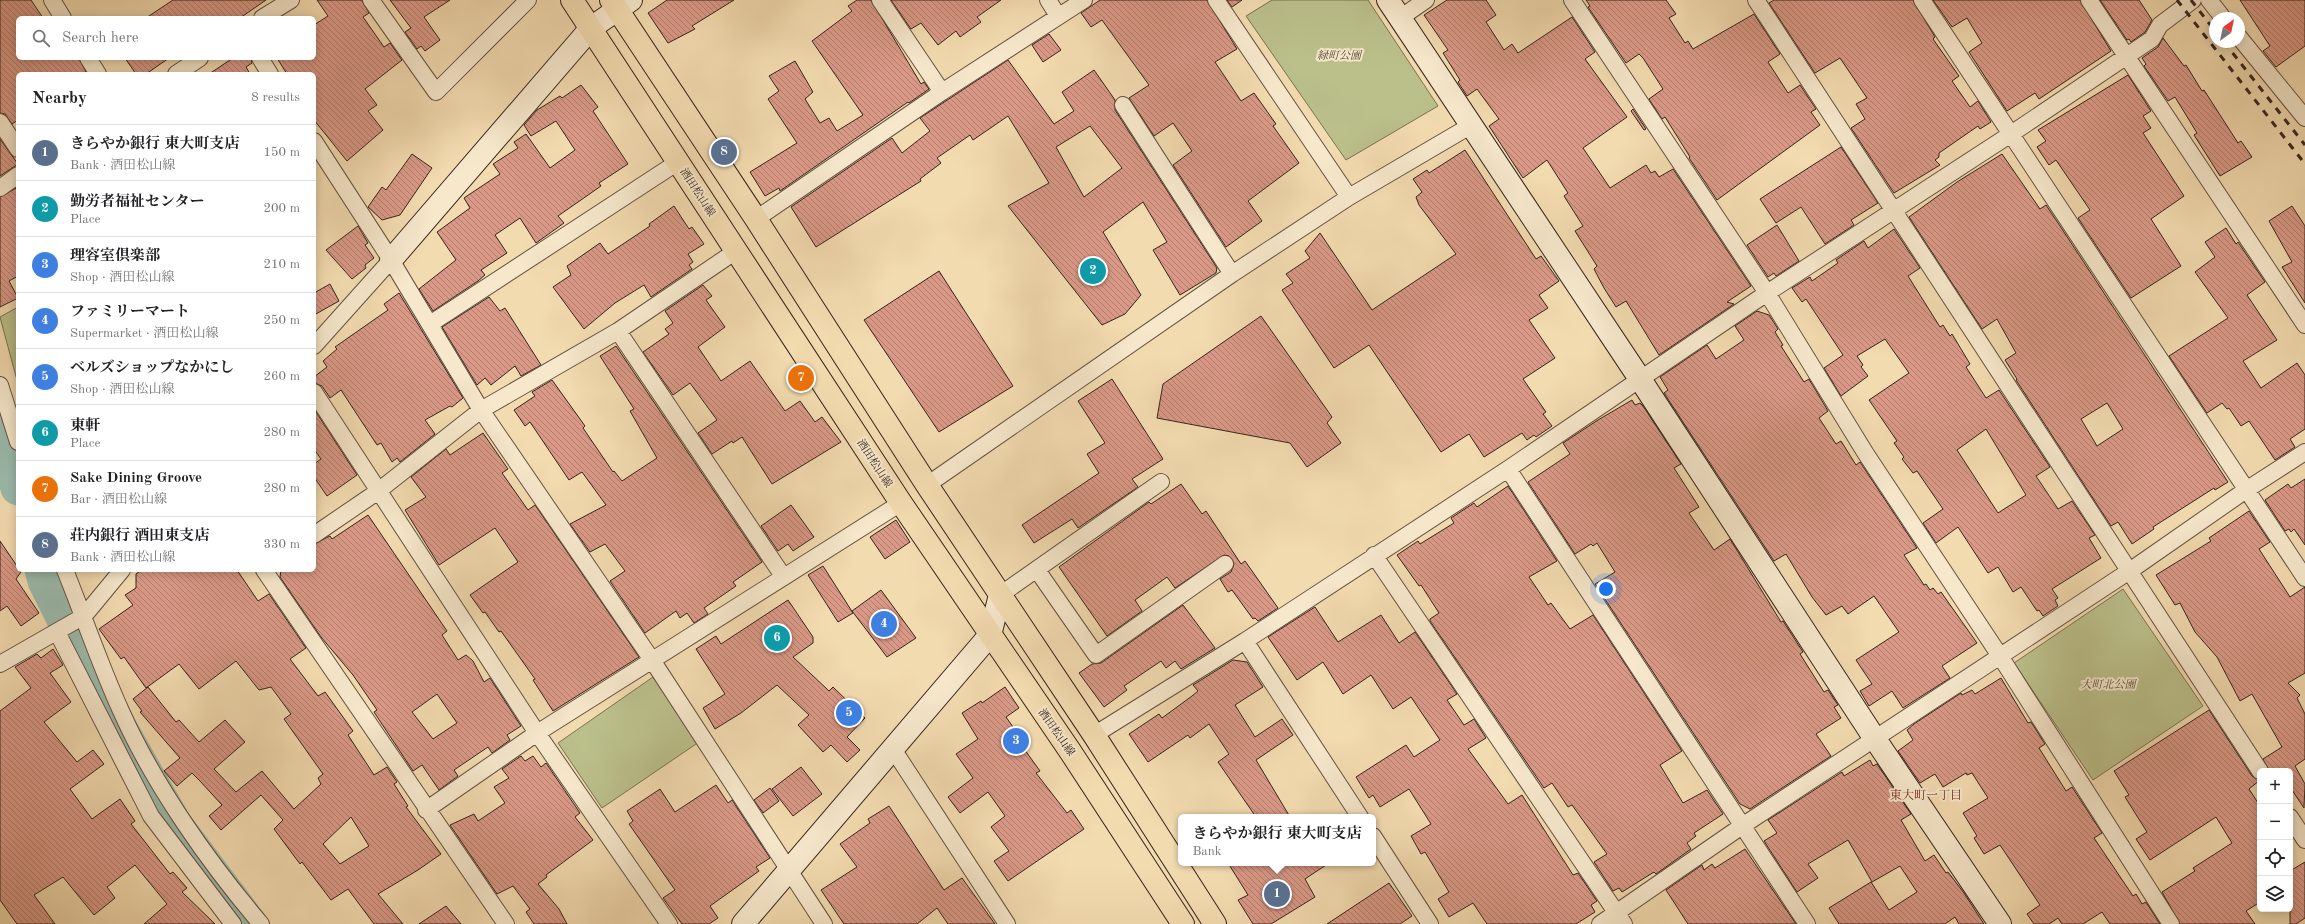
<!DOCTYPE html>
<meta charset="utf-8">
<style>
body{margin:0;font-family:"Old Standard TT","Noto Serif JP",serif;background:#f2f2f2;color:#202124}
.controls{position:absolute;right:12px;bottom:12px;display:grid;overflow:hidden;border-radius:6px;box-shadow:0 2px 10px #0003}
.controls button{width:36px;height:36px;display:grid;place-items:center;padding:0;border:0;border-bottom:1px solid #e0e0e0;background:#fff;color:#202124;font:20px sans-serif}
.compass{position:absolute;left:2209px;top:12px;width:36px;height:36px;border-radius:50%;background:#fff;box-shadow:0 2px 10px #0003;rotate:33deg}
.you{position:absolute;left:1606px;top:589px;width:14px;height:14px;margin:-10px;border:3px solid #fff;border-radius:50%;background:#1a73e8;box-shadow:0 0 0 6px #1a73e833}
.badge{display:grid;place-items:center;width:26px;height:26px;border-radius:50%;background:#8f2418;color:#fff;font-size:13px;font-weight:700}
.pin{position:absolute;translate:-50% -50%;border:2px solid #fff;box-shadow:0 1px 4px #0006}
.popup{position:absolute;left:1178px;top:814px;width:198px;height:52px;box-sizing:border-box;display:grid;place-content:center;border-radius:6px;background:#fff;filter:drop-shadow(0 1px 3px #0005);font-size:13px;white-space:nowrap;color:#757577}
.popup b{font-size:15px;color:#202124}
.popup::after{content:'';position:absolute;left:50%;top:100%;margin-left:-8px;border:8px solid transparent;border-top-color:#fff}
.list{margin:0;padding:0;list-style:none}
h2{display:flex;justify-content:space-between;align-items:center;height:52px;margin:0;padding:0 16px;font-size:17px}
h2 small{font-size:13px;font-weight:400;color:#757577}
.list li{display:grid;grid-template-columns:26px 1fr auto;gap:12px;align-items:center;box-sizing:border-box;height:56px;padding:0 16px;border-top:1px solid #e0e0e0}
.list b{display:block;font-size:15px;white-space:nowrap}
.list p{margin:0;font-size:13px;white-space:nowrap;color:#757577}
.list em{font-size:13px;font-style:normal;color:#757577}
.icon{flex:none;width:22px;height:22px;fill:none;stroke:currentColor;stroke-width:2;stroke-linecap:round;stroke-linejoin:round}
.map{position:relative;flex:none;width:2305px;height:924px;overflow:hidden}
.search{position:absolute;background:#fff;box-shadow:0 2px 10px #0003;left:16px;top:16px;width:300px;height:44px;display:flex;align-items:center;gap:10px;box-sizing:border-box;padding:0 14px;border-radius:6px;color:#757577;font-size:15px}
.panel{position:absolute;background:#fff;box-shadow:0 2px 10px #0003;left:16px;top:72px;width:300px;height:500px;border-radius:6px}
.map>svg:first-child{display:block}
.park{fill:#bbc08b;stroke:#787254}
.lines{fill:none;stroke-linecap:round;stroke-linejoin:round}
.river{stroke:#9bbbad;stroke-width:35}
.building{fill:url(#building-back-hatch);stroke:#35241d;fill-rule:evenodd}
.street-casing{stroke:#645242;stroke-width:18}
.secondary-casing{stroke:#35241d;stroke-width:24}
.primary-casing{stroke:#35241d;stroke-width:24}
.street{stroke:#f7e8cc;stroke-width:16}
.secondary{stroke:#f7e8cc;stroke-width:22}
.primary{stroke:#f3dbb0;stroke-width:22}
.rail{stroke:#35241d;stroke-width:3;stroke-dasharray:7 7;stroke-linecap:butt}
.labels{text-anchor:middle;stroke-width:4;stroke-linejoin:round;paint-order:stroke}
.park-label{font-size:11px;font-style:italic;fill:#564b38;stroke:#f7e8cc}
.street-label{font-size:11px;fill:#35241d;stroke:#f7e8cc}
.neighbourhood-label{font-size:12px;fill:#7a1f14;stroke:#f7e8cc}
</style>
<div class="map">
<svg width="2305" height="924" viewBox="0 0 2305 924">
<defs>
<pattern id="building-back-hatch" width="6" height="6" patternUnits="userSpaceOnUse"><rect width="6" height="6" fill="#da9987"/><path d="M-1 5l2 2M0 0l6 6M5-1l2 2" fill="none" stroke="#b27d6e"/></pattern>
</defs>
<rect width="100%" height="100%" fill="#f3dbb0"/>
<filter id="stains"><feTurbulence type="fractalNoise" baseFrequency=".005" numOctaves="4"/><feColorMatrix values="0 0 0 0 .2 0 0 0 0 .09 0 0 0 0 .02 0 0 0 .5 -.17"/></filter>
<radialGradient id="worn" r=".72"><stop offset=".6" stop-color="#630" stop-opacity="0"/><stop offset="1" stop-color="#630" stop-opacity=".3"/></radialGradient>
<path class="park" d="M1272,0H1368L1438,106L1346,160L1246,16Z
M18,307V384L0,317Z
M2123,589L2203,706L2093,780L2014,663Z
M653,677L699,742L602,808L558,743Z"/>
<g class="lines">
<path class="river" d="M0,427L18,488
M42,570L45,581L109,709L174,823L250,924"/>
</g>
<path class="building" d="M0,0H31L43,18H18V58H79L87,74H18V120L12,124L5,114L0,113Z
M173,0H266L240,18H146Z
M317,0H362L369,13L363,17L384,47L390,43L402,60L365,89L377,105L368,111L383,130L347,161L314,120V74H287L277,58H314V25L328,16Z
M390,0H450L424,17L440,40L425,51L421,46L417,49L405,32L411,28Z
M667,0H734L692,26L695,29L668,43L648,13Z
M857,0H871L921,84L924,82L929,89L909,103L908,102L780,191L779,188L765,196L750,172L797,143L768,99L779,91L769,76L795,61L813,92L805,99L820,123L829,118L837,131L863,115L812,41L852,11L848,6Z
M891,0H1001L977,17L981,22L960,37L956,31L938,45L921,23L911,29Z
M1100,0H1207L1237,49L1215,62L1241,101L1254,93L1276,124L1273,126L1299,163L1248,201L1262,221L1226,247L1173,165L1192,151L1173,123L1154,136L1129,98L1149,85L1102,20L1091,27L1081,13Z
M1227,0H1242L1232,7Z
M1447,0H1486L1496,15L1486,22L1504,50L1512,44L1518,53L1572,17L1595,52L1585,59L1627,117L1583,148L1610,188L1646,165L1651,173L1655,171L1659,177L1673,169L1751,286L1727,302L1734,304L1659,355L1626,301L1616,307L1604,288L1594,269L1597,266L1575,231L1583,226L1564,196L1568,193L1547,160L1523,178L1489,126L1499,119L1477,89L1467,96L1458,82L1460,80L1443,53L1448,50L1424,15Z
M1586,0H1666L1676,14L1669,18L1685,43L1688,41L1693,49L1754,14L1780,54L1768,62L1788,93L1800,85L1816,109L1811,112L1820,125L1717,200L1689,158L1690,157L1665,117L1662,119L1649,99L1663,89L1643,58L1639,54L1626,63L1588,7L1590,6Z
M1774,0H1913L1935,37L1933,39L1959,76L1952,81L1970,107L1978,101L1991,122L1980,129L1978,126L1939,153V157L1935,160L1940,165L1894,193L1851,128L1865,119L1856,104L1867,98L1840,58L1815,73L1769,3Z
M1933,0H2080L2111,51L2039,99L2035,93L2007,111L1969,52L1982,43L1967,18L1952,27Z
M2100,0H2139L2152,20L2145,32L2131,42L2129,39L2127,40Z
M2240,0H2305V46L2276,67L2263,51L2270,46Z
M1049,34L1061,50L1043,62L1032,45Z
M2163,38L2184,66L2186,65L2202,91L2204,90L2238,143L2241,141L2252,157L2220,176L2194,135L2197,133L2175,97L2168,101L2144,66L2146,64L2142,58L2158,47Z
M125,58H169L146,74H136Z
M233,58H251L252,63L246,67L250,74H209Z
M1008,60L1054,124L1074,111L1062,92L1094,70L1115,100V110L1217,268L1216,273L1180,295L1153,250L1167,242L1143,202L1103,232L1141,295L1125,314L1102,325L1008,206L1049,183L1008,116L973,140L970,135L937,158L941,163L920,179L921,181L816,247L791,207L892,138L902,153L930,131L920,118ZM1090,126L1122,168L1084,197L1056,147Z
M2128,75L2151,111L2143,116L2151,128L2143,133L2184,196L2151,219L2181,266L2131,298L2078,218L2090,210L2056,160L2049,165L2037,147L2046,141L2038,130Z
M581,85L598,107L593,111L628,164L599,183L601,186L558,216L564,223L536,243L520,218L495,235L507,253L481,270L485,275L478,281L433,311L419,289L456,260L437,232L470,208L464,198L500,174L493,164L518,148L514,142L526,134L550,168L575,150L556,121L531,136L524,125L537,110L560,96L562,98Z
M1633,109L1646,129L1644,130L1631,111Z
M0,139L18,164L0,176Z
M1841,147L1878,203L1851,220L1854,225L1825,244L1801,207L1776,223L1760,199Z
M1465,150L1536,259L1541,256L1559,281L1539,295L1548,308L1529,320L1555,358L1523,379L1546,412L1543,414L1552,426L1536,437L1534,435L1527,440L1522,433L1484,457L1469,434L1441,452L1369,345L1334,368L1282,290L1293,283L1286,274L1310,258L1305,251L1320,233L1372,310L1456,254L1419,205L1416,197L1422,192L1413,179L1427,170L1429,173Z
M412,154L432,168L400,215L382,220L368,207L382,187L386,190Z
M2002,154L2040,209L2046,205L2062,229L2228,482L2215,490L2214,488L2153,527L2154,529L2132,544L2118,522L2111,526L2016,380L2017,379L2005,360L2016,353L1997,319L1982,329L1909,217L1957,182ZM2107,403L2123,429L2097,446L2081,419Z
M18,187V276L9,281L18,298L0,307V197Z
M674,206L689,229L692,227L704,244L688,254L693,262L689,265L692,269L651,297L644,285L615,303L584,329L553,287L571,275L567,266L600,243L608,254L650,226L649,224Z
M2292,206L2305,226V303L2282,267L2292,262L2269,221Z
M1777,225L1799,261L1776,276L1774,273L1768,277L1747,245Z
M358,226L368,243L365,245L374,258L365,265L366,268L352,279L326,250Z
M2226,228L2236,244L2238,242L2265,282L2247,295L2277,340L2243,361L2261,388L2297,363L2305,375V429L2290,439L2295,447L2275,460L2249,421L2241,426L2229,408L2227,409L2222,403L2207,413L2169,356L2228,318L2195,272L2215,257L2205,242Z
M1894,229L1920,268L1908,276L1940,327L1943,325L1950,336L1952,334L1970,364L1966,367L1986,398L1999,390L2050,467L2036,476L2058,509L2072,501L2095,535L2089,538L2101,558L2052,589L2058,598L2055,600L2058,606L2043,616L2039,610L2037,611L2021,587L2013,592L1998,567L1988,573L1958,527L1936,543L1923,523L1943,509L1917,471L1913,473L1902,459L1904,457L1894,443L1897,441L1869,400L1909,373L1885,339L1857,356L1863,365L1861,367L1868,376L1841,396L1824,368L1843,355L1806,299L1802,302L1792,288L1810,277L1812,281L1838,263L1836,260L1864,241L1868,248ZM1986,429L2026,495L1998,513L1957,450Z
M939,271L1013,386L939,432L864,320Z
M330,284L339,301L314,315V293Z
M703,285L712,296L706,300L725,327L698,347L721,381L750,361L785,411L800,401L815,422L822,417L841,442L772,484L742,437L733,443L732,441L712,454L698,433L717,420L690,383L673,395L643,352L669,334L665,329L673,323L665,311Z
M399,293L463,398L452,407L450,406L425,420L435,434L400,462L397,458L392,462L381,443L377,445L341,390L330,398L322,386L314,383V377L327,367L323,361L337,349L335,347L388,310L384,304Z
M489,297L500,311L505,308L541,365L521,376L515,366L491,385L485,378L477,385L442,327Z
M1757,311L1769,315L1778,329L1775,332L1783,345L1781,346L1804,382L1809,379L1828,411L1819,418L1836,444L1841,441L1856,465L1860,462L1917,548L1904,555L1924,585L1926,584L1930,590L1933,588L1938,594L1941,592L1977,643L1942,666L1950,678L1903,708L1892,691L1869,706L1860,691L1872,684L1856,660L1899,632L1874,596L1848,614L1842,606L1826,615L1812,597L1786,554L1774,561L1664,393L1668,390L1660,377L1707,345L1716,359L1744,340L1735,326Z
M1261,316L1332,417L1327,423L1341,443L1307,467L1290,443L1157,418L1163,384Z
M616,346L762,562L733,582L736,586L704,608L708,614L694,623L687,613L680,618L676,611L645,633L610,581L625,571L605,544L590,552L570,524L606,505L582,472L569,480L530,422L525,426L514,410L535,396L532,392L552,380L585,426L583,428L613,472L614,471L622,481L657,458L630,411L634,409L600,356Z
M1112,379L1163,459L1132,479L1138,487L1078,528L1072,519L1034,543L1022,525L1099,473L1087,454L1105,443L1078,401Z
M1632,400L1635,405L1640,403L1643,406L1681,464L1674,468L1699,507L1689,513L1714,550L1730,539L1781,622L1783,621L1803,652L1800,654L1824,692L1828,690L1838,705L1834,707L1841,718L1816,734L1831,756L1750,809L1740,804L1595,584L1615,572L1597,543L1593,546L1591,544L1575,554L1528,482L1570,454L1563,443L1598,420Z
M314,409L357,475L327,496L314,477V464L321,459L314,449Z
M483,433L508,469L502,473L528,510L535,505L639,657L553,711L533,680L535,679L501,631L499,632L485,612L483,613L470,595L518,562L495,528L439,565L405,510L426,497L411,477L446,449L450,455Z
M2305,479V545L2294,529L2291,532L2289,529L2285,531L2265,500L2288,484L2291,488Z
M1181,484L1202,514L1206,511L1241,564L1245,561L1278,608L1258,621L1255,618L1253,619L1232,590L1228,592L1220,579L1231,572L1234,564L1229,556L1224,555L1175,588L1167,577L1135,600L1142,611L1107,636L1059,567L1149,502L1151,504Z
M1508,486L1557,561L1529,577L1548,605L1551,603L1570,629L1593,615L1682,751L1660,765L1683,803L1707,790L1723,814L1694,833L1696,836L1687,843L1691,849L1656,874L1654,872L1622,892L1619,888L1613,891L1594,862L1607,854L1572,805L1568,807L1552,783L1544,788L1430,621V619L1439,613L1421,585L1419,586L1397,555L1418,541L1420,544L1454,523L1451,518L1474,503L1477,507Z
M791,505L814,537L793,551L788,544L778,551L761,526Z
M2249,511L2270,542L2259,549L2290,597L2305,587V673L2288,683L2300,695L2297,698L2305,714V759L2295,766L2305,784L2304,808L2290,787V771H2269L2263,759L2282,747L2252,694L2240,701L2217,657L2195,632L2180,603L2175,605L2156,575L2211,541L2209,538Z
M368,515L447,631L442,635L458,660L466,655L473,661L484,682L490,678L521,726L507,735L510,740L492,753L488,747L454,770L458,776L439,790L422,765L413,771L374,712L377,710L353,675L321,637L280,577L281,570H314V544L330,536L332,539ZM437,694L457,723L433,739L412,712Z
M896,520L910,542L885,559L870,537Z
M0,541L21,572L16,579L39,613L21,626L7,606L0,611Z
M823,566L853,613L838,622L808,575Z
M142,570H237L258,601L269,594L306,648L290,659L318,696L325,692L353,731L348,735L374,775L387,767L397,782L394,784L408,806L406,807L441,854L418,870L378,894L403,924H374L348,889L331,900L302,862L300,864L274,829L283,820L261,795L221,830L209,816L222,805L200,781L192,773L177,786L164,771L180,758L140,712L142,711L133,699L148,687L176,722L179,720L199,742L225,720L245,742L214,769L236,792L262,771L294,809L321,784L318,778L323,774L284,719L291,714L271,687L259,690L236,661L199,689L179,664L146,688L124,657L121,659L99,629L133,605L125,595L136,588V574ZM351,817L369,846L340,864L323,844Z
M881,590L916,638L887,657L852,611Z
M788,600L813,637V643L793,657L829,691L833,687L865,718L847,737L860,750L847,762L831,745L823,752L798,725L809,715L777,685L741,713L715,729L703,708L725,694L696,649L716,636L721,644Z
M1183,605L1215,648L1181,669L1175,661L1166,668L1161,661L1124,686L1127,690L1104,707L1079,673L1092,664L1101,663Z
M1315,607L1338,642L1381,615L1399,643L1415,632L1457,694L1447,700L1464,725L1474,719L1486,738L1468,749L1508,804L1522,795L1573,875L1578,873L1597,901L1591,905L1595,912L1576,924H1487L1473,903L1449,917L1438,899L1449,892L1425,852L1421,854L1411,836L1431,824L1409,789L1380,807L1373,795L1369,798L1356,777L1406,745L1414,757L1440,740L1411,697L1393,709L1371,675L1343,694L1323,662L1297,680L1268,637Z
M53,649L63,665L50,673L71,702L44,722L77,762L93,750L104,764L70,789L92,819L120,799L135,821L131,824L170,874L173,872L187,888L182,892L215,924H144L167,904L135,865L107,887L115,898L94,915L63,877L34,895L55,924H17L0,900V711L31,688L15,667L37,654L41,658Z
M1233,660L1247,662L1263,687L1235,705L1255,737L1282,719L1293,735L1256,760L1290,817H1256L1218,762L1229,754L1209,724L1190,738L1188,735L1148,762L1129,734L1159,714L1162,718L1192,696L1198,691L1193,685Z
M2001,678L2028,723L2031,722L2045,744L2039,748L2066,791L2072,787L2102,833L2094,838L2133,896L2136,894L2142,904L2146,902L2160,924H2110L2102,912L2083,924H2062L2058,918L2049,924H2034L2027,914L2040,905L2000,845L1984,854L1974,838L1977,836L1963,813L1988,798L1972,773L1967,775L1966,773L1943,787L1935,774L1920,783L1898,751L1913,740L1907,730L1914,724L1961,693L1962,695L1972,690L1975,694Z
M1005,687L1019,708L1006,717L1020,737L1017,739L1040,771L1036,773L1067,813L1071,810L1084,829L1008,881L994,861L1009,851L991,827L1005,816L988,792L960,813L948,797L973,778L956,754L978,739L962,713L981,701L982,703Z
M2209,710L2252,776L2260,780L2249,789L2260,806V902L2246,911L2255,924H2180L2162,892L2195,871L2193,868L2232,843L2216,817L2150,860L2136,839L2147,832L2125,797L2129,795L2114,771Z
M521,756L525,761L533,756L541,767L546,763L580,813L575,817L593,840L546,875L547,877L538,884L559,909L567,924H534L526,912L530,909L513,886L497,894L450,825L474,814L478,821L505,803L494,787L509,778L502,769Z
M1870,760L1873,766L1877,764L1911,814L1901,820L1925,861L1934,855L1946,873L1948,872L1964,893L1984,924H1959L1955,917L1945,924H1839L1829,908L1871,882L1889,910L1917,892L1900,866L1872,882L1848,840L1808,864L1818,878L1797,892L1764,841L1777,833L1768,820L1842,772L1844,776Z
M801,767L822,794L793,816L772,789Z
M716,785L728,803L732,800L770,858L756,867L759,871L710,906L718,918L709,924H682L663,898L675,890L629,824L633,821L627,811L660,789L675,812Z
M770,788L779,801L763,813L754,800Z
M889,806L944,890L962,878L995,924H948L937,908L917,924H844L821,890L857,867L840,844L870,823L868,819Z
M1745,849L1796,924H1688L1666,890L1702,865L1704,870L1712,864L1715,868Z
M2305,862V918L2296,924H2290V871Z
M1228,863H1329L1305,879L1315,897L1271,924H1253L1238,900L1248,895Z
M1389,883L1412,916L1400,924H1327Z
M446,906L461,924H419Z"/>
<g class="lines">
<g class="street-casing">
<path id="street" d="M52,0L63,18
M371,0L436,92L528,0
M880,0L942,92
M1048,0L1058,16
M1216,0L1349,197
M1572,0L1767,293L1866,454L2000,656L2171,924
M1756,0L2260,771
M1922,0L2305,578
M2089,0L2305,325
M2209,0L2223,18
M262,18L291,0
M1400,18L1426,0
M2239,37L2305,118
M88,58L98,74
M260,58L270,74
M176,74L200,58
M1123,105L1232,274
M0,122L18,149
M314,141L391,260L481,410L652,660L824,924
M0,188L18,175
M756,219L942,92L1084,0
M430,324L678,162
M618,331L783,576
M314,346L391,260
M0,385L18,442
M314,392L537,733L669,924
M1508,469L1807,924
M927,485L1232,274L1349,197L1470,126
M314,535L377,492L481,410L618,331L736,251
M1374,555L1624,924
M65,570C84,617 100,665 121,711C154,785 209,863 261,924
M264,570L506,924
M1037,570L1096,655L1225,564
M1000,595L1161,482
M57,632L151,816L233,924
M1245,641L1360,817
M0,664L84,616L122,570
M1094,735L1245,641L1508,469L1767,293L2011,134L2152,39L2160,25L2193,0
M893,749L1007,924
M426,810L537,733L901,503
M2290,817L2305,840
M1373,836L1430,924
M1600,924L1742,826L2131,570L2246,490L2305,452"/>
</g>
<g class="secondary-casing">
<path id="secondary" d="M1388,0L1640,379L1875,739L2000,924
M391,260L591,28L631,0
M743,924L990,635L1000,595"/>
</g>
<g class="primary-casing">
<path id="primary" d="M572,0L901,503L1070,751L1183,924
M611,0L756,219L927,485L1094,735L1215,924"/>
</g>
<use href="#street" class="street"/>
<use href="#secondary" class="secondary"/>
<use href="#primary" class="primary"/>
<path class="rail" d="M2177,0L2305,164
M2191,0L2215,31
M2224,42L2305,145"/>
</g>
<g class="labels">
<g class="park-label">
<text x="1339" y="59">緑町公園</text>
<text x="2108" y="688">大町北公園</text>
</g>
<g class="street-label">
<text transform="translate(698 192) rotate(57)" y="4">酒田松山線</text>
<text transform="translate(875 463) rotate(57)" y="4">酒田松山線</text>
<text transform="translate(1057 732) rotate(55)" y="4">酒田松山線</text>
</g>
<g class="neighbourhood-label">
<text x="1926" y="799">東大町一丁目</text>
</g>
</g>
<rect width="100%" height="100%" filter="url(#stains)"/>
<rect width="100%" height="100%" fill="url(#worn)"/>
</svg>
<div class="controls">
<button>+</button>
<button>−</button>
<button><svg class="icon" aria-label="locate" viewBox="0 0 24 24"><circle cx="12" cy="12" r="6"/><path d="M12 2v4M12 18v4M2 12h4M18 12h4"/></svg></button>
<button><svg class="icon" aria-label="layers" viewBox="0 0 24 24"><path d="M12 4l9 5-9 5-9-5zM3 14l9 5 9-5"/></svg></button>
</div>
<svg class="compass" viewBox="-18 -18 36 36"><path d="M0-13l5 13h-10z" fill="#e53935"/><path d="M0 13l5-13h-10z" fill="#757577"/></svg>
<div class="you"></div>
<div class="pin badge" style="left:1277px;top:894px;background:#5c6f8a">1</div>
<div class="popup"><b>きらやか銀行 東大町支店</b>Bank</div>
<div class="pin badge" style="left:1093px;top:271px;background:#0f9aa8">2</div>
<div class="pin badge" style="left:1016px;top:741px;background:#3f7fe0">3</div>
<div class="pin badge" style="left:884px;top:624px;background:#3f7fe0">4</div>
<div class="pin badge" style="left:849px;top:713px;background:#3f7fe0">5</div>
<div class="pin badge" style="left:777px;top:638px;background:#0f9aa8">6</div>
<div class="pin badge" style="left:801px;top:378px;background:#e8710a">7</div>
<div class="pin badge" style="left:724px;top:152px;background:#5c6f8a">8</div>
<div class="search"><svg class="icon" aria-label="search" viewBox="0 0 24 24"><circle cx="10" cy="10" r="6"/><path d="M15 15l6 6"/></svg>Search here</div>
<section class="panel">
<h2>Nearby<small>8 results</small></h2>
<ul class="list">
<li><span class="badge" style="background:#5c6f8a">1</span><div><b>きらやか銀行 東大町支店</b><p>Bank · 酒田松山線</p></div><em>150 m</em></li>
<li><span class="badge" style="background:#0f9aa8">2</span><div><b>勤労者福祉センター</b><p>Place</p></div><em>200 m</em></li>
<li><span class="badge" style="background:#3f7fe0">3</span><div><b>理容室倶楽部</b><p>Shop · 酒田松山線</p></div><em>210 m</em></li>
<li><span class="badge" style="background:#3f7fe0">4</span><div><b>ファミリーマート</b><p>Supermarket · 酒田松山線</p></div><em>250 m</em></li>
<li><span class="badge" style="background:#3f7fe0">5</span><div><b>ベルズショップなかにし</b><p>Shop · 酒田松山線</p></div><em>260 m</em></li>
<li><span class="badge" style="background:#0f9aa8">6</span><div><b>東軒</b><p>Place</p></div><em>280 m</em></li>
<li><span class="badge" style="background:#e8710a">7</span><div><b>Sake Dining Groove</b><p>Bar · 酒田松山線</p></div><em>280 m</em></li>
<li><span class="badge" style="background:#5c6f8a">8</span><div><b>荘内銀行 酒田東支店</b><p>Bank · 酒田松山線</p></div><em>330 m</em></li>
</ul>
</section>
</div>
